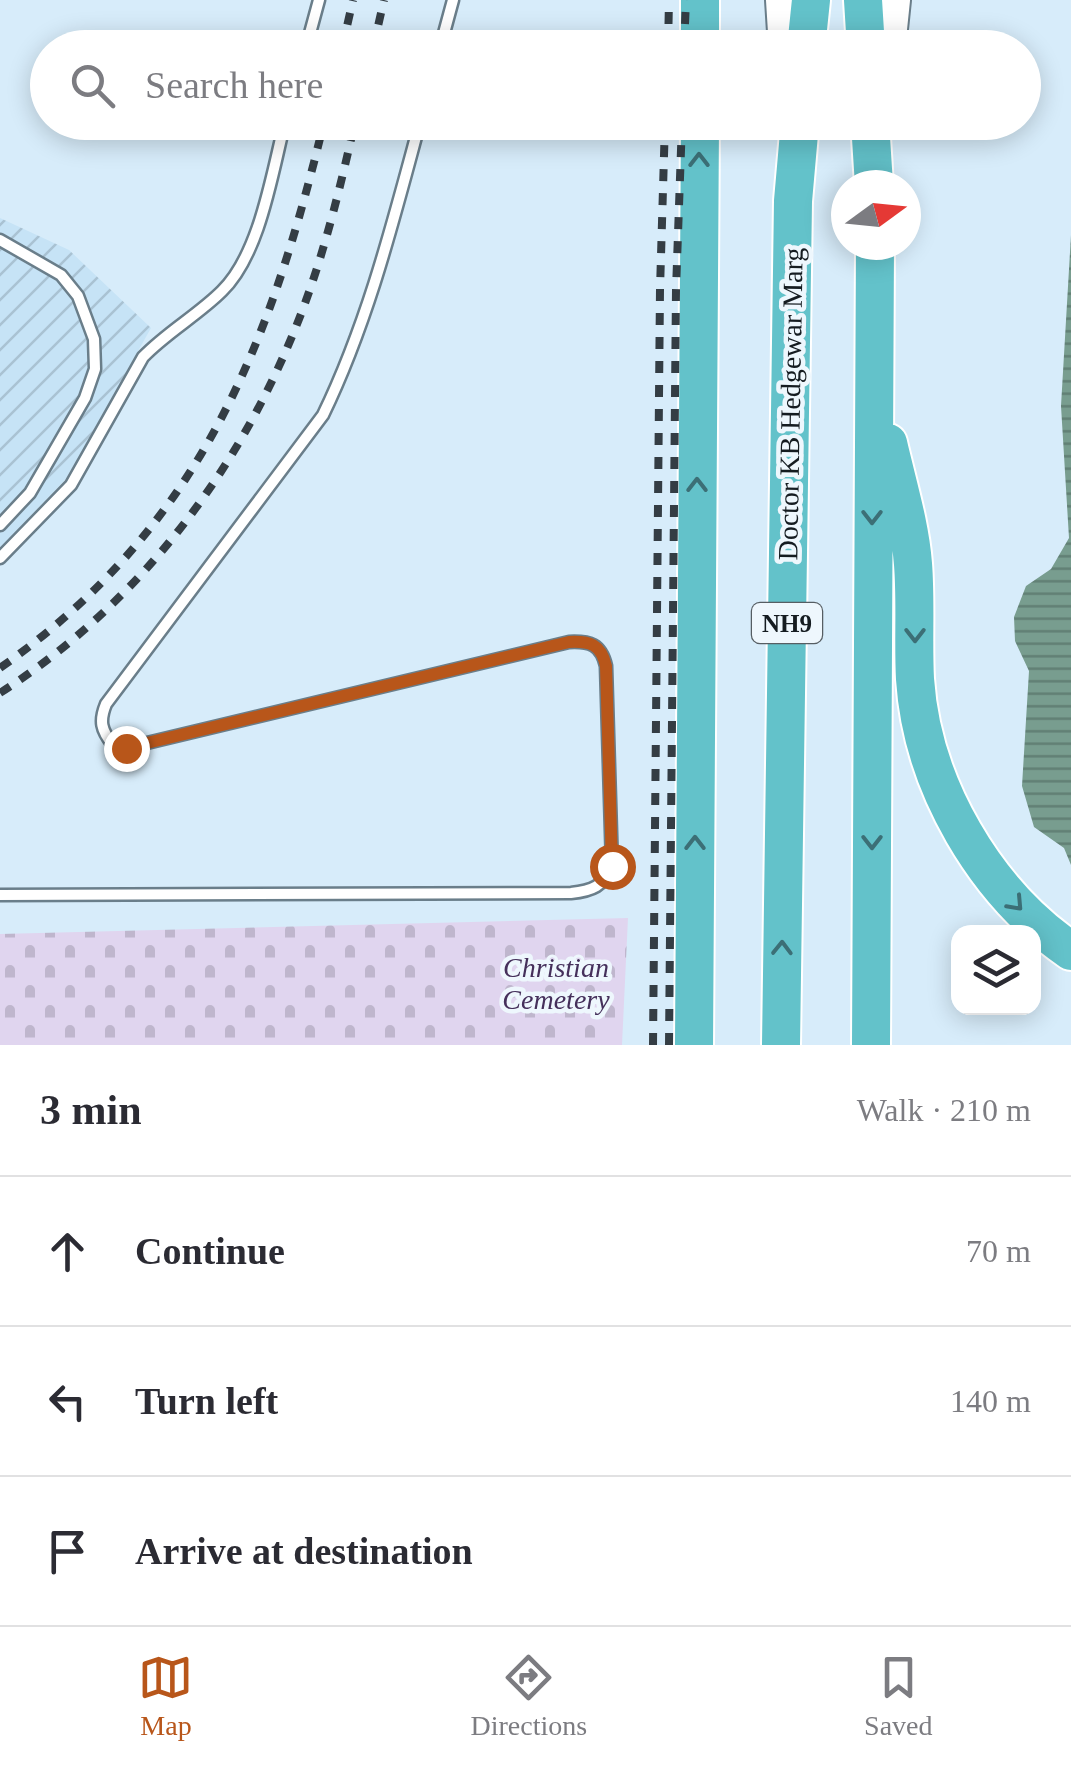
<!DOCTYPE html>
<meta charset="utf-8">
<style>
body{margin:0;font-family:Georgia,serif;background:#f2f2f3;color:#2b2b33}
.controls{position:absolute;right:30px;bottom:30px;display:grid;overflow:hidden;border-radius:20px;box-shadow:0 5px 25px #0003}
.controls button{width:90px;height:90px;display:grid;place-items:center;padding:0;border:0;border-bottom:2px solid #e1e1e2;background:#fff;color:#2b2b33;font:50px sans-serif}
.compass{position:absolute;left:831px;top:170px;width:90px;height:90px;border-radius:50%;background:#fff;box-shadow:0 5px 25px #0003;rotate:75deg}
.stop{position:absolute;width:30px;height:30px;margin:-22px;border:8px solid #b8561a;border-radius:50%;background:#fff}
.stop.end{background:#b8561a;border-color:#fff;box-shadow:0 2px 10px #0008}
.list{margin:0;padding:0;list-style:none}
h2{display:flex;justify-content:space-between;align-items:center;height:130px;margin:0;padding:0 40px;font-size:42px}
h2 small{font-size:32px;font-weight:400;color:#7c7c81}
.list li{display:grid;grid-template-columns:65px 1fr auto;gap:30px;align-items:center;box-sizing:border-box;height:150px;padding:0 40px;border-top:2px solid #e1e1e2}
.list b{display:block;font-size:38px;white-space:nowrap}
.list em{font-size:32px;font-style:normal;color:#7c7c81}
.icon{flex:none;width:55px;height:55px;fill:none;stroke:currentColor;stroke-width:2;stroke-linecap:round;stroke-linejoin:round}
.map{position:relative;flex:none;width:1071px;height:1045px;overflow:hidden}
.search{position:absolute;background:#fff;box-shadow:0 5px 25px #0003;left:30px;right:30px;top:30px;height:110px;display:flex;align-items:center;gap:25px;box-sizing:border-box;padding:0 35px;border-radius:55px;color:#7c7c81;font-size:38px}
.sheet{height:580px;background:#fff}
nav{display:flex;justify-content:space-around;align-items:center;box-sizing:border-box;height:140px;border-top:2px solid #e1e1e2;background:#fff;font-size:28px;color:#7c7c81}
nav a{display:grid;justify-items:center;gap:5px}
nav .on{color:#b8561a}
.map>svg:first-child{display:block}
.industrial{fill:url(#industrial-furrows)}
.cemetery{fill:url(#cemetery-stones)}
.water{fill:url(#water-rules)}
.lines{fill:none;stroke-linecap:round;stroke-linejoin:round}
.lane-casing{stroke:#6a7e8a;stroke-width:15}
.secondary-casing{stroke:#6a7e8a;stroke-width:32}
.highway-casing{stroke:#fff;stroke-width:42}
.lane{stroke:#fff;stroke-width:10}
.secondary{stroke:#fff;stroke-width:28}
.highway{stroke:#63c2ca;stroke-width:38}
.rail{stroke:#343d44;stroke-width:8;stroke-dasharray:12 12;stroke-linecap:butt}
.oneway{stroke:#3c6f76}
.route{stroke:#b8561a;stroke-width:12}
.labels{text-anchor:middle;stroke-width:9;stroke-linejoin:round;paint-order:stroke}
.shield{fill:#eef7fd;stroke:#565e63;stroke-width:2.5}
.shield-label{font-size:25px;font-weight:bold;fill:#151c21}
.street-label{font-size:28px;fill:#151c21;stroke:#eef7fd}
.park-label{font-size:28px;font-style:italic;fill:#45305b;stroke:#eef7fd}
</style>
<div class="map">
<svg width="1071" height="1045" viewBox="0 0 1071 1045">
<defs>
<pattern id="industrial-furrows" width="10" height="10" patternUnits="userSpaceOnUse" patternTransform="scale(2.5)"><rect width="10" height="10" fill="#c6e3f6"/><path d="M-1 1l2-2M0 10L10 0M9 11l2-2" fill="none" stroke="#a9c2d3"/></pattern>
<pattern id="cemetery-stones" width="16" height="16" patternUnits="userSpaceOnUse" patternTransform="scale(2.5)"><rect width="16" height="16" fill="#e0d5ef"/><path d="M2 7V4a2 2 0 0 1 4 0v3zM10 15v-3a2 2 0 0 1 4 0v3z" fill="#bfb6cd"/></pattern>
<pattern id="water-rules" width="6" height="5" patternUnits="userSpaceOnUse" patternTransform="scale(2.5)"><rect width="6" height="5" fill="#789d8f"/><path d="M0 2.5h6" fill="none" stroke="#617f74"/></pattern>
</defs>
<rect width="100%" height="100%" fill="#d7ecfa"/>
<path class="industrial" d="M0,218L69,250L151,328L66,479L0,548Z"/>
<path class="cemetery" d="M628,918L622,1045H0V934Z"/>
<path class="water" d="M1071,235V865L1064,848L1034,827L1022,786L1029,671L1015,641L1014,617L1026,586L1051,569L1069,538L1061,406Z"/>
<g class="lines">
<g class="lane-casing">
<path id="lane" d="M306,48L319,0
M440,48L453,0
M0,240L61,275L78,296L94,339L95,369L85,398L30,493L0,525
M0,558L71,485L143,357C167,332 198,315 222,291C260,254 272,173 285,122
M0,895L571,893C592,891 604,886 612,866L606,666C601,644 590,641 569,642L126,748L113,745C101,730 99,721 106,704L323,415C368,322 393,222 420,122"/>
</g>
<g class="secondary-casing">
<path id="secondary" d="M780,0L783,48
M891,48L896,0"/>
</g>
<g class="highway-casing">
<path id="highway" d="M863,0L866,48
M700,48V0
M806,48L811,0
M870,122L874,185
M888,443C897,483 910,524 913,564C916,602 913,641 915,679C922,785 985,892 1071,951
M694,1045L700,122
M781,1045L793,201L800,122
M871,1045L875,245"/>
</g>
<use href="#lane" class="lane"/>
<use href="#secondary" class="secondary"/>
<use href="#highway" class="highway"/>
<path class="rail" d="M342,48L353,0
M373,48L384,0
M668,48L669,0
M684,48L686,0
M0,668C199,528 269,350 324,122
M0,693C134,607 233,480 293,334C321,267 339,193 355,122
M653,1045L660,289L665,122
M669,1045L676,290L682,122"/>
</g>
<defs><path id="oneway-chevron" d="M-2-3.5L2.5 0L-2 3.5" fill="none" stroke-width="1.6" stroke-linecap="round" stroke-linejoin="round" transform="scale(2.5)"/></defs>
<g class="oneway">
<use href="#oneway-chevron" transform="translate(699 160) rotate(-90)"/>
<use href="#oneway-chevron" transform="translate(697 485) rotate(-90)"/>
<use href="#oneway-chevron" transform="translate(872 517) rotate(90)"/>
<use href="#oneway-chevron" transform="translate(915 635) rotate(90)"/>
<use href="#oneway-chevron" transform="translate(872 842) rotate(90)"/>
<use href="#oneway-chevron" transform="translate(695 843) rotate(-90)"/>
<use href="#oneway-chevron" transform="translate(1016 904) rotate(47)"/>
<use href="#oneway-chevron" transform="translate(782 948) rotate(-89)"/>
</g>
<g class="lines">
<path class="route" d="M126,748L569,642C590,641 601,644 606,666L612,866"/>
</g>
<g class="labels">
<rect class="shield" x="752" y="603" width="70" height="40" rx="8"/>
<g class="shield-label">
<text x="787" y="632">NH9</text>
</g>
<g class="street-label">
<text transform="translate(790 404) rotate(-89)" y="10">Doctor KB Hedgewar Marg</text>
</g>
<g class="park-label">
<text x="556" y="977">Christian<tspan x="556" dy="32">Cemetery</tspan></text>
</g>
</g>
</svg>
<div class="controls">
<button><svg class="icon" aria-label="layers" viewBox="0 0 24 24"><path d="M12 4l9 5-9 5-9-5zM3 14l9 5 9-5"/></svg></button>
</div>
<svg class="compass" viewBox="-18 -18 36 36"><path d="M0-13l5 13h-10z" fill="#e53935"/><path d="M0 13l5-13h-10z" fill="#7c7c81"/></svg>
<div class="stop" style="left:612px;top:866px"></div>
<div class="stop end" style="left:126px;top:748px"></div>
<div class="search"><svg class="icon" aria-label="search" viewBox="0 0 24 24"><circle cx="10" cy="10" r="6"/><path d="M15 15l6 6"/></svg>Search here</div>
</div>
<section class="sheet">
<h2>3 min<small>Walk · 210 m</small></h2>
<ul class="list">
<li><svg class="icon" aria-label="ahead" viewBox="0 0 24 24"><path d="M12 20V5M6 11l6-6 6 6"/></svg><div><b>Continue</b></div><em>70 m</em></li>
<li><svg class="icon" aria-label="left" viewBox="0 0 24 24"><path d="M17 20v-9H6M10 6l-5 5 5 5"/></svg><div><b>Turn left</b></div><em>140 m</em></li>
<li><svg class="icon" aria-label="arrive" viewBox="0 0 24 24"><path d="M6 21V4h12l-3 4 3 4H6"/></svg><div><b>Arrive at destination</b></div></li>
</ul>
</section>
<nav>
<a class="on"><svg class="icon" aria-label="map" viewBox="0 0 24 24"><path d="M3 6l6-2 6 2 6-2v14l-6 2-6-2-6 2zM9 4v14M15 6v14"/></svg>Map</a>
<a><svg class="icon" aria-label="directions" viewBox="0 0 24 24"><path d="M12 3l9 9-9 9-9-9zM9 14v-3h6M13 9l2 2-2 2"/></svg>Directions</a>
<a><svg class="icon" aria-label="saved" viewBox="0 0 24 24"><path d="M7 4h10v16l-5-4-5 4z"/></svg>Saved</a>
</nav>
